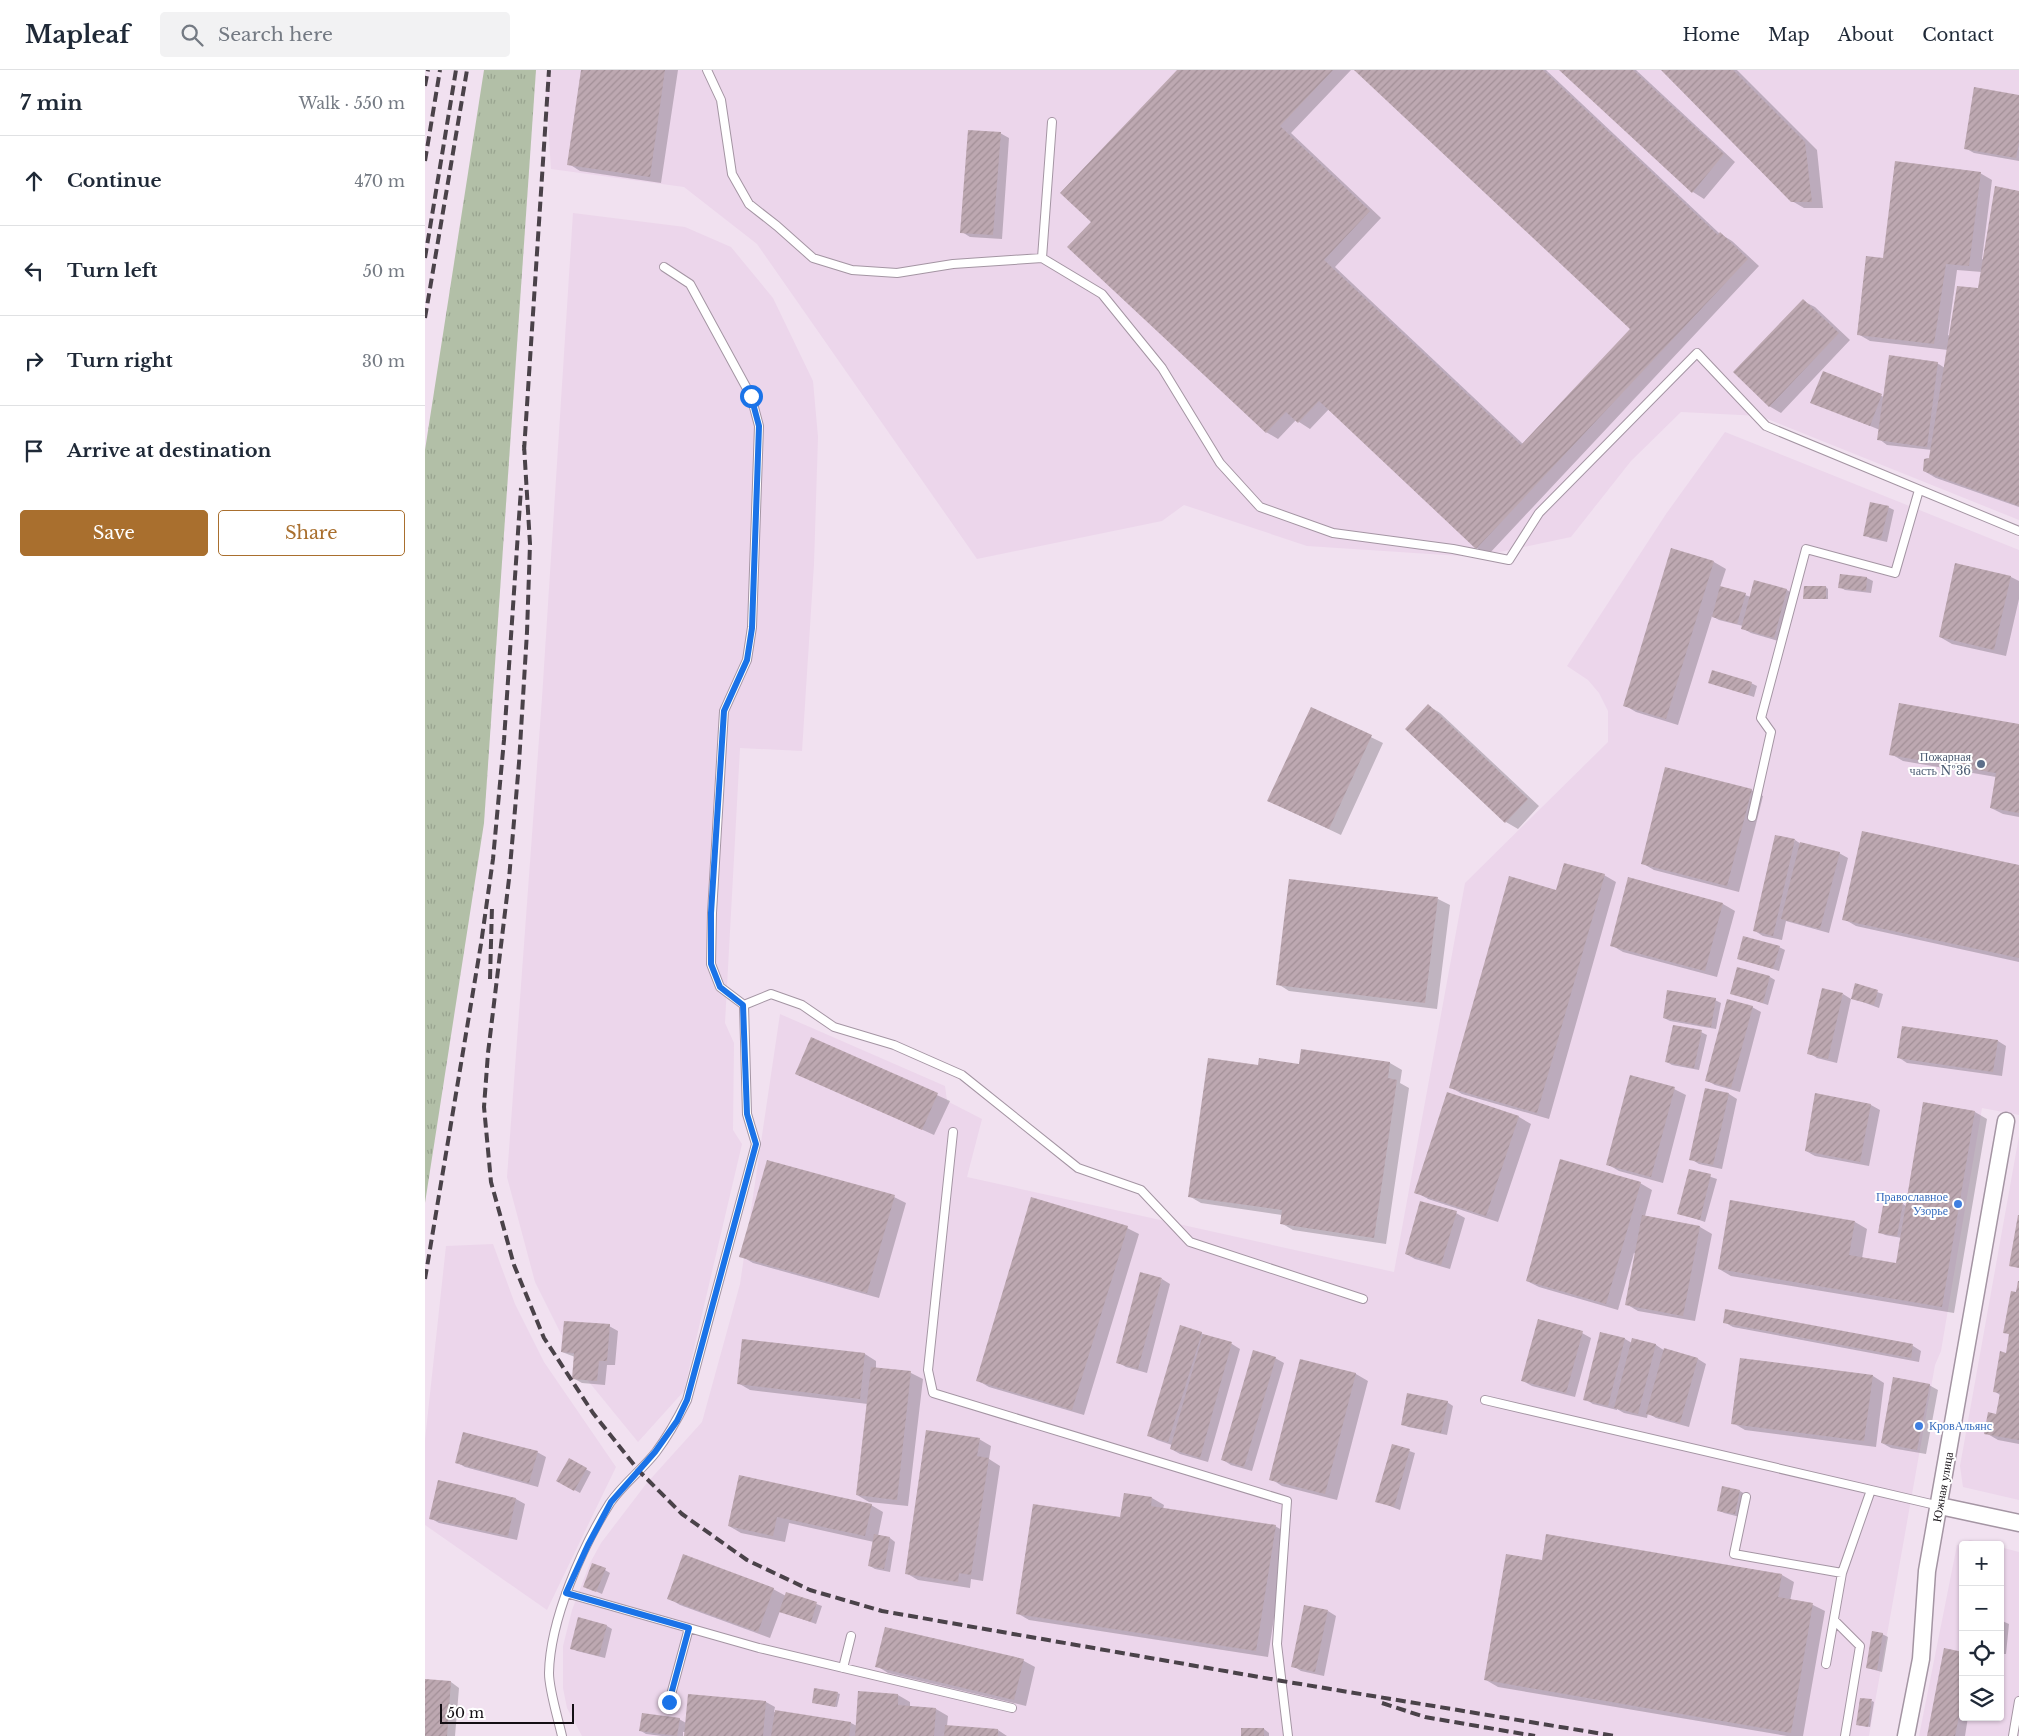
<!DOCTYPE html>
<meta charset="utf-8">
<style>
body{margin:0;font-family:"Libre Baskerville",serif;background:#f2f2f3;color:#1f2937}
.controls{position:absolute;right:15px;bottom:15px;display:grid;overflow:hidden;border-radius:5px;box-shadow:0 1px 4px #0004}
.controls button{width:45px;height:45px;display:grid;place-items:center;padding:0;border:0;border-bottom:1px solid #e0e1e3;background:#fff;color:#1f2937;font:25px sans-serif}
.scale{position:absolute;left:15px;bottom:12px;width:134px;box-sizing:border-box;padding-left:5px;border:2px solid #140f14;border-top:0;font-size:14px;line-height:18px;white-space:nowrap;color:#140f14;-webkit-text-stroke:4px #fff;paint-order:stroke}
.stop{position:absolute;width:15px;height:15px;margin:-11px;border:4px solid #1a73e8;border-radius:50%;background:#fff}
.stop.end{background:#1a73e8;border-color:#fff;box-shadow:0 1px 5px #0008}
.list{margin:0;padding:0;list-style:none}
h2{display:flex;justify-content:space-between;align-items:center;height:65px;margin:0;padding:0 20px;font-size:21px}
h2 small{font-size:16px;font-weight:400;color:#747a83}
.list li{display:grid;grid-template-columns:32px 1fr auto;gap:15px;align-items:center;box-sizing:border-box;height:90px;padding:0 20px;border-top:1px solid #e0e1e3}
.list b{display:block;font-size:19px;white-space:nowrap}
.list em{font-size:16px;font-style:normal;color:#747a83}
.actions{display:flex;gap:10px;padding:15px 20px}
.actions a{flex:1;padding:11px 0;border:1px solid #a96f2e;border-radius:5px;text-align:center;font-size:18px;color:#a96f2e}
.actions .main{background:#a96f2e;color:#fff}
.icon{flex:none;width:28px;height:28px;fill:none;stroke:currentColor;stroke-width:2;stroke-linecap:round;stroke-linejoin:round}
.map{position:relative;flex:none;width:1594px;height:1666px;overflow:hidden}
header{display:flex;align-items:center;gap:30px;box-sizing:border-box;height:70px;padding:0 25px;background:#fff;border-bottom:1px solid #e0e1e3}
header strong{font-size:24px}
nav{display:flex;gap:28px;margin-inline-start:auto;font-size:18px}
.search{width:350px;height:45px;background:#f2f2f3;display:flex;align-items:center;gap:12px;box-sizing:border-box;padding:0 18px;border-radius:5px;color:#747a83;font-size:19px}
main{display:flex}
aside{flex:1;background:#fff}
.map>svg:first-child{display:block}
.built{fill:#ecd6eb}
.grass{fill:url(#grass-tufts)}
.shadow{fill:#0003;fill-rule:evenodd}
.building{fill:url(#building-hatch)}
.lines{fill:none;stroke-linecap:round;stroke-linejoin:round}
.service-casing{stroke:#a495a3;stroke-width:10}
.minor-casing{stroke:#a495a3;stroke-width:19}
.service{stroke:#fff;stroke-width:8}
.minor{stroke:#fff;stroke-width:16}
.rail{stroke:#4a4249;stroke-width:4;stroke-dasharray:10 5;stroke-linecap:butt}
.route{stroke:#1a73e8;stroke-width:6}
.service-dot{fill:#5c6f8a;stroke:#fff;stroke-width:2}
.shop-dot{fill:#3f7fe0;stroke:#fff;stroke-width:2}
.labels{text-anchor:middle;stroke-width:4;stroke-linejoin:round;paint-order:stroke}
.service-label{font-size:12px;fill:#4e5e75;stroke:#fff;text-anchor:end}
.shop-label{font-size:12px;fill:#366cbe;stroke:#fff;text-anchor:end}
.street-label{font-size:12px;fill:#140f14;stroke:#fff}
</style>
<header>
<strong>Mapleaf</strong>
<div class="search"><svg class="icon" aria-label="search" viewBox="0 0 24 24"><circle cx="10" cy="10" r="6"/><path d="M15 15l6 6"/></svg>Search here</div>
<nav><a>Home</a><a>Map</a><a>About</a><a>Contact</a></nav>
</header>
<main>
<aside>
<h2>7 min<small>Walk · 550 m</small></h2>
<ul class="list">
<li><svg class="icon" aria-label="ahead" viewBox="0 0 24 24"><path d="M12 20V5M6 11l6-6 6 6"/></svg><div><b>Continue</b></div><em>470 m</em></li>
<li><svg class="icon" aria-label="left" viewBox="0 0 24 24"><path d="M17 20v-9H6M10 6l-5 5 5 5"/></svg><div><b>Turn left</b></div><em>50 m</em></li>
<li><svg class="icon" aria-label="right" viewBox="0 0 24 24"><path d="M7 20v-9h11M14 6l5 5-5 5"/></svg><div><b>Turn right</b></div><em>30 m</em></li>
<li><svg class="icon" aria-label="arrive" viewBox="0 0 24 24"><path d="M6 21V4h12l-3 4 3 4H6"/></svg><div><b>Arrive at destination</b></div></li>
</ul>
<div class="actions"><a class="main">Save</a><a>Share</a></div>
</aside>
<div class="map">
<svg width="1594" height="1666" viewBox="0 0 1594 1666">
<defs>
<pattern id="grass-tufts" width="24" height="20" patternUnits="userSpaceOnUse" patternTransform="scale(1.25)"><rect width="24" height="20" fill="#b2bfa7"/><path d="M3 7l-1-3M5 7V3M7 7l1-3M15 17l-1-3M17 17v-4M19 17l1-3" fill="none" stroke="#98a38f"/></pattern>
<pattern id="building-hatch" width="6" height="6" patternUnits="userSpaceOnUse" patternTransform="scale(1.25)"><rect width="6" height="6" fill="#bda8b1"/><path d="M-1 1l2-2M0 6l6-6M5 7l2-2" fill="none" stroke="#a28f97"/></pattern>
</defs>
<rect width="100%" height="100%" fill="#f1e1f0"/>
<path class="built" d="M122,0H1594V450L1335,346L1256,342L1206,391L1146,467L1051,487L882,476L759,435L737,451L552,489L332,174L259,117L126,99L121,21Z
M148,143L260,157L306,177L348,228L388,311L393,367L389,494L377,681L315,678L300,953L309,973L308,1060L317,1074L259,1321L213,1372L155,1301L149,1284L136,1282L137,1266L110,1212L82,1107L117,628Z
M1300,362L1594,480V1045L1557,1038L1516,1281L1510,1295L1444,1666H157L142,1638L138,1618V1576L147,1540L165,1493L176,1473L221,1414L277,1352L315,1214L355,944L520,1016L522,1031L557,1049L542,1107L969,1202L1040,813L1183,672V641L1174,623L1163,610L1142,596L1241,444Z
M1594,1066V1430L1538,1417L1535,1396Z
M68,1174L90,1234L119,1292L191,1397L122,1540L0,1455V1370L21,1176Z
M1545,1470L1565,1475H1538V1647H1575V1477L1594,1482V1666H1494L1532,1475Z"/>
<path class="grass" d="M59,0H111L59,753L0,1133V380Z"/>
<path class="shadow" d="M157,0H253L236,113L155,101L144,94Z
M754,0H926L866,63L956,148L910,197L1098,374L1207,259L931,0H1121L1294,163L1307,171L1334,196L1063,485L1052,478L904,339L885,359L871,350L853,369L841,362L667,152Z
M1135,0H1211L1310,92L1279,129L1268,122Z
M1237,0H1312L1392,80L1398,138H1379L1367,131Z
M1594,26V91L1549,83L1540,78Z
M575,63L584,68L577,169L545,167L537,162Z
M1555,103L1567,110L1557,189L1559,190L1594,122V437L1511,408L1499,401L1505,389L1507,380L1462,375L1454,369L1455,360L1387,332L1398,303L1459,327L1512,293L1520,298L1523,280L1445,271L1433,264L1459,189ZM1532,200L1557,202L1554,220L1525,266L1523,265Z
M1378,231L1390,237L1425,270L1356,343L1344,336Z
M1463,437L1469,440L1462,472L1445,468L1440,465Z
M1247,480L1289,492L1301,499L1295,517L1326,527L1362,520L1370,525L1357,572L1326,563L1317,558L1318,556L1294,550L1287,546L1253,655L1211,642L1199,635Z
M1416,505L1442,508L1448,511L1446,523L1420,520L1415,517Z
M1586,507L1594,511V529L1581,586L1527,574L1515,567Z
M1380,517H1401L1403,519V529H1382L1380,528Z
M1284,612L1326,613L1332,616L1329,627Z
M1004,636L1015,643L1114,736L1093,759L1081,752L982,659Z
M886,638L958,673L916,765L844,731Z
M1594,655V747L1578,744L1566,738L1571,707L1478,691L1466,684Z
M1326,720L1338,726L1314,822L1229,800L1217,793Z
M1370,770L1376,774L1414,783L1423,788L1404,863L1361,851L1357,870L1338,866L1330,861Z
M1594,796V892L1431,856L1419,849Z
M1179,805L1191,812L1124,1049L1037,1024L1025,1017L1132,821Z
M1204,809L1298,834L1310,841L1292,907L1198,882L1186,875Z
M1013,829L1025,835L1012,939L864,921L853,914Z
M1354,877L1360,880L1354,901L1314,888Z
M1345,907L1350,910L1343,935L1306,923Z
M1431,915L1458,924L1454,938L1427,928Z
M1418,924L1426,929L1412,993L1392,988L1384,983Z
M1290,930L1296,933L1291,959L1245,951L1239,948Z
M1327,937L1336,942L1315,1022L1290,1015L1281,1010Z
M1276,962L1282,965L1274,1000L1247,995L1242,992Z
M387,968L525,1031L509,1065L372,1003Z
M1573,971L1581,976L1577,1006L1482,993L1473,987Z
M877,980L965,993L977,1000L975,1013L984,1018L961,1174L868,1160L856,1153L857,1145L776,1133L764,1126L834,996L875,995Z
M1249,1019L1261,1025L1238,1113L1194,1101L1182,1094Z
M1281,1019L1304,1024L1312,1029L1297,1099L1274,1094L1266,1089Z
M1023,1024L1094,1047L1106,1054L1073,1152L1003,1129L991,1122Z
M1391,1025L1446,1035L1455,1040L1444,1096L1390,1086L1381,1081Z
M1500,1033L1550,1042L1562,1049L1529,1243L1306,1206L1294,1199L1430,1152L1442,1159L1437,1188L1472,1194L1477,1168L1460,1165L1454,1162L1478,1134L1482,1137Z
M1265,1100L1292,1109L1280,1152L1254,1143Z
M1215,1113L1227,1120L1220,1146L1275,1157L1287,1164L1270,1251L1213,1241L1201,1234L1211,1184L1209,1183L1193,1240L1114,1217L1102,1211Z
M469,1127L481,1133L454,1228L328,1193L316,1186Z
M1031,1143L1040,1148L1025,1199L990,1189L981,1184Z
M702,1158L714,1164L659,1345L564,1317L552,1310Z
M737,1209L745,1214L722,1303L701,1297L692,1292Z
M1594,1212V1374L1573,1370L1561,1363L1572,1345L1575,1325L1569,1321L1582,1284L1585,1265L1580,1262Z
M1299,1252L1488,1276L1496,1281L1494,1292L1308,1257Z
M184,1256L193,1261L190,1295H182L180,1315L157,1313L148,1308L150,1287L137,1282Z
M776,1263L783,1267L807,1274L815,1279L783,1392L755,1384L746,1379L747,1375L732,1370L723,1365Z
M1157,1263L1166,1268L1150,1327L1107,1316L1098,1311Z
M1176,1263L1200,1269L1207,1273L1231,1275L1240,1281L1273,1289L1281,1294L1264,1357L1231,1348L1223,1343L1222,1348L1199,1343L1192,1339V1340L1168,1334L1160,1329Z
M440,1284L451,1291V1299L486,1303L498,1309L483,1436L444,1432L432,1425L443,1334L325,1320L313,1313Z
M850,1288L859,1293L827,1401L806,1395L798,1390Z
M876,1290L931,1304L943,1311L912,1430L857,1416L846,1409Z
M1448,1306L1459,1313L1451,1377L1320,1360L1308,1353Z
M1504,1315L1513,1320L1501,1384L1466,1378L1457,1373Z
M1022,1332L1028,1336L1022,1365L983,1357L977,1354Z
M554,1369L566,1376L564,1389L575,1396L558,1511L546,1509L545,1518L493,1510L481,1503Z
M967,1375L990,1383L975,1440L952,1431Z
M112,1382L121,1387L113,1417L40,1397L31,1392Z
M144,1390L166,1402L155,1423L133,1411Z
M315,1407L446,1435L458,1442L453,1466L465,1468L470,1472L465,1502L450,1499L445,1496L449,1472L364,1453L360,1472L316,1463L304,1456Z
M14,1412L91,1429L100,1434L92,1470L14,1453L5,1448Z
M1315,1421L1320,1424L1315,1447L1299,1443L1293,1440Z
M700,1424L727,1428L739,1435L738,1439L850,1456L862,1463L843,1587L604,1550L592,1543L696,1449Z
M1118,1492L1357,1505L1369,1512L1365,1531L1388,1535L1400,1541L1378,1666H1362L1073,1617L1061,1610Z
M180,1500L185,1503L177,1524L159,1516Z
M348,1519L361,1526L362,1523L397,1536L391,1554L355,1541L345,1568L255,1535L243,1528Z
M903,1541L911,1546L899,1606L876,1601L868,1596Z
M154,1549L182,1556L187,1559L180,1588L152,1581L147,1578Z
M1575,1550L1584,1554L1581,1584H1575Z
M461,1558L599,1591L610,1597L601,1636L463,1603L452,1596Z
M1457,1564L1463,1567L1457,1602L1442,1598Z
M1538,1583V1647H1543L1540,1666H1503Z
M0,1610L26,1612L34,1618L30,1666H0Z
M434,1622L473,1625L485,1632V1637L511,1639L523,1646L522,1656L573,1660L582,1666H260L261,1662H258V1666H237L221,1664L216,1661L254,1649L261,1653L341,1632L350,1637L349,1642L426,1653L432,1656Z
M412,1623L415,1624L412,1637L390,1633Z
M1447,1631L1449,1632L1445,1657L1435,1655Z
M839,1659L844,1663V1666H817Z"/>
<path class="building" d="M156,0H240L225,107L142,95Z
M752,0H908L855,56L945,141L899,190L1096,375L1205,259L929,0H1118L1293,165L1295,162L1323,189L1051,479L894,331L873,353L861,342L841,363L642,177L666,152L635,123Z
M1134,0H1208L1299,84L1267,123Z
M1236,0H1308L1380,72L1387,132H1366Z
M1549,17L1594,25V72L1591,88L1539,79Z
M543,60L576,62L568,165L535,163Z
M1470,91L1556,102L1544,196L1521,194L1509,274L1432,265L1441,186L1458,188Z
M1570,116L1594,121V436L1498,401L1499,389L1504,388L1532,216L1553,218Z
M1378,229L1414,263L1344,337L1308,302Z
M1464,285L1513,292L1502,377L1452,370Z
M1398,301L1457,324L1445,356L1385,333Z
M1445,432L1464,436L1456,469L1438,466Z
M1246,478L1289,491L1241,649L1198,636Z
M1530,493L1586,506L1569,580L1514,567Z
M1415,504L1442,507L1441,521L1413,518Z
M1329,510L1362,519L1349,568L1316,559Z
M1295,516L1321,523L1312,554L1287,547Z
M1379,516H1401V529H1378Z
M1287,600L1327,612L1323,625L1283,613Z
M1474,633L1594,654V743L1565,738L1571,703L1464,685Z
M1003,634L1103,729L1080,753L980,659Z
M886,637L947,665L904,759L842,731Z
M1240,697L1327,719L1302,816L1216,794Z
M1437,761L1594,795V888L1417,850Z
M1350,765L1370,769L1348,866L1328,861Z
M1375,772L1415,782L1395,859L1356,849Z
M1139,793L1180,804L1112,1043L1024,1018L1084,806L1131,820Z
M1203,807L1298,833L1280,901L1185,876Z
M864,809L1013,827L1000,933L851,915Z
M1318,866L1355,876L1348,899L1312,889Z
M1312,897L1345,906L1338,933L1305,924Z
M1430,913L1453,920L1449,935L1426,929Z
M1397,918L1418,923L1403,989L1382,984Z
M1242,920L1291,928L1286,957L1238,948Z
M1302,929L1328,936L1306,1018L1280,1011Z
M1248,955L1277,960L1269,998L1240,992Z
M1477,956L1573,970L1568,1002L1472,988Z
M386,967L513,1023L497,1060L370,1004Z
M876,979L965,992L963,1008L972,1010L949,1168L855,1154L857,1140L763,1127L783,988L833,995L834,988L874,994Z
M1205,1005L1250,1017L1226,1107L1181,1095Z
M1280,1018L1304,1023L1288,1095L1264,1090Z
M1022,1022L1094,1046L1061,1146L989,1123Z
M1390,1023L1446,1034L1435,1092L1380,1081Z
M1498,1032L1550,1041L1517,1237L1293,1199L1305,1130L1430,1151L1424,1185L1471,1193Z
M1135,1089L1216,1112L1181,1234L1101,1211Z
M342,1090L470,1125L442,1223L314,1187Z
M1264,1099L1286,1104L1275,1150L1252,1144Z
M606,1127L703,1156L647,1340L551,1311Z
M1459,1130L1478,1133L1472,1166L1453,1163Z
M995,1131L1032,1141L1016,1195L980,1184Z
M1217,1145L1275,1156L1258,1246L1200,1235Z
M1593,1145H1594V1198L1584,1196Z
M715,1202L737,1208L713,1299L691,1293Z
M1593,1211H1594V1370L1559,1364L1563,1342L1571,1344L1575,1323L1568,1322L1575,1281L1581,1283L1584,1264L1578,1263L1586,1221L1591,1222Z
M1300,1239L1488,1274L1486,1288L1298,1253Z
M1113,1249L1158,1261L1141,1323L1096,1311Z
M139,1251L185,1254L182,1291H174L172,1311L147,1309L149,1283L136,1282Z
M755,1255L777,1262L743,1372L722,1366Z
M1175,1262L1200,1268L1183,1336L1158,1330Z
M778,1264L807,1272L775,1388L745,1379Z
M1207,1268L1231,1274L1213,1344L1189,1338Z
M317,1269L440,1283L435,1329L312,1314Z
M1239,1278L1273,1288L1255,1353L1221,1344Z
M828,1280L851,1287L819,1397L796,1390Z
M1315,1288L1448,1305L1439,1371L1306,1354Z
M875,1289L931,1303L900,1424L844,1410Z
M446,1297L486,1301L472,1430L431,1425Z
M1468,1307L1505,1314L1492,1380L1456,1373Z
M982,1323L1023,1331L1016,1363L976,1355Z
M501,1360L555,1368L552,1386L564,1388L546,1505L534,1503L533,1512L480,1504Z
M38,1362L113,1381L104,1413L30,1393Z
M967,1374L985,1379L969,1437L950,1432Z
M144,1388L162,1398L149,1421L131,1411Z
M314,1405L447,1434L440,1466L352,1447L348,1466L303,1456Z
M13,1410L91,1428L83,1466L4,1449Z
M1297,1416L1315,1420L1310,1444L1292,1441Z
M699,1423L727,1427L726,1436L851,1455L831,1581L591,1544L608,1434L695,1447Z
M449,1464L465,1467L459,1499L443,1496Z
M1121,1464L1357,1504L1353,1527L1388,1533L1366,1663L1059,1610L1081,1484L1117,1490Z
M258,1484L349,1518L333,1562L242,1529Z
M167,1493L181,1498L171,1522L158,1517Z
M361,1522L392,1532L386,1552L354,1542Z
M879,1535L903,1540L890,1602L866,1597Z
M153,1547L182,1555L174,1586L145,1579Z
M1575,1549H1579L1577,1572H1575Z
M460,1557L599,1589L589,1630L450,1597Z
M1447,1561L1458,1563L1452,1600L1441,1598Z
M1519,1578L1538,1582V1626L1530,1666H1502Z
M0,1609L26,1611L22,1666H0Z
M389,1618L413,1622L410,1637L387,1633Z
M433,1621L473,1624V1635L511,1638L509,1666H430Z
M263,1624L341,1631L338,1666H259Z
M1435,1628L1447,1629L1443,1657L1431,1655Z
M350,1640L426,1652L424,1666H346Z
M217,1643L255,1648L252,1666L214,1661Z
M520,1655L573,1659V1666H519Z
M816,1658H839V1666H816Z"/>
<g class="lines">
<g class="service-casing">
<path id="service" d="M282,0L296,30L307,104L324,134L352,156L388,188L427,200L472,203L528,194L617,188
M627,52L617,188L677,224L737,298L795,393L835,437L908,463L1028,479L1084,490L1114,443L1272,283L1341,356L1594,461
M239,197L265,214L326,326L334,356L327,557L322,590L299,641L287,843L286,894L295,917L319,935
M1327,747L1346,662L1336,648L1381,479L1470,503L1494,420
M319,935L346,924L377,935L409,957L469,975L537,1005L653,1098L716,1120L765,1172L938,1229
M528,1062L503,1300L508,1323L862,1431L852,1574L863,1666
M1060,1330L1515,1436
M1321,1427L1309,1484L1417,1503L1446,1420
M141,1523L334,1578L587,1638
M1409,1550L1435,1576L1420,1666
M1401,1594L1417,1503
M418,1598L426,1566
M244,1632L264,1558
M137,1666C133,1648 124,1620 124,1603C125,1550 157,1477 185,1433C198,1414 217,1400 231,1382C243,1366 253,1348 262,1330L331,1074L322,1044L319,935
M1588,1666L1594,1631"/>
</g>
<g class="minor-casing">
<path id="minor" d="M1515,1436L1594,1453
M1481,1666L1496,1589L1502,1501L1581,1051"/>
</g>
<use href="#service" class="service"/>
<use href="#minor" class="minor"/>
<path class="rail" d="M0,16L3,0
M0,91L15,0
M0,188L31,0
M0,248L42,0
M99,375L105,474L102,562L94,693L84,809L63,983L59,1037L66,1112L89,1195L119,1268L168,1343L214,1401L257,1444L322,1490L385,1520L457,1541L857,1611L1190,1666
M99,381L124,0
M65,909L67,837
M0,1209L56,874L68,789L79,670L96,418
M957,1633L1000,1647L1110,1666"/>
</g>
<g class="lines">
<path class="route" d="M244,1632L264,1558L141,1523L163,1475L186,1432L230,1382L252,1351L262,1330L331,1074L322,1044L318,935L295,917L286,894V843L299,641L322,590L327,558L334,356L326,326"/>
</g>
<circle class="service-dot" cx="1556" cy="694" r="5"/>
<g class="shop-dot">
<circle cx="1533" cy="1134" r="5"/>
<circle cx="1494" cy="1356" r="5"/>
</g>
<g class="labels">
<g class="service-label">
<text x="1546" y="691">Пожарная<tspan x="1546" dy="14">часть №36</tspan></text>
</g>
<g class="shop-label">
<text x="1523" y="1131">Православное<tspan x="1523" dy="14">Узорье</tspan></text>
<text x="1504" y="1360" text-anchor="start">КровАльянс</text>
</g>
<g class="street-label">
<text transform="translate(1518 1417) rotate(-80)" y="4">Южная улица</text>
</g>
</g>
</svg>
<div class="controls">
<button>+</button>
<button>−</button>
<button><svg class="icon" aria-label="locate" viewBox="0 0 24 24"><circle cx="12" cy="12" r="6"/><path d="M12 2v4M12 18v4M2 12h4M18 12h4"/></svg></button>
<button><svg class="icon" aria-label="layers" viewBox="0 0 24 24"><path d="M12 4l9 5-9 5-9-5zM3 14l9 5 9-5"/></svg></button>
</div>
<div class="scale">50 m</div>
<div class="stop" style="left:326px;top:326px"></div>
<div class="stop end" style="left:244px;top:1632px"></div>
</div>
</main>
